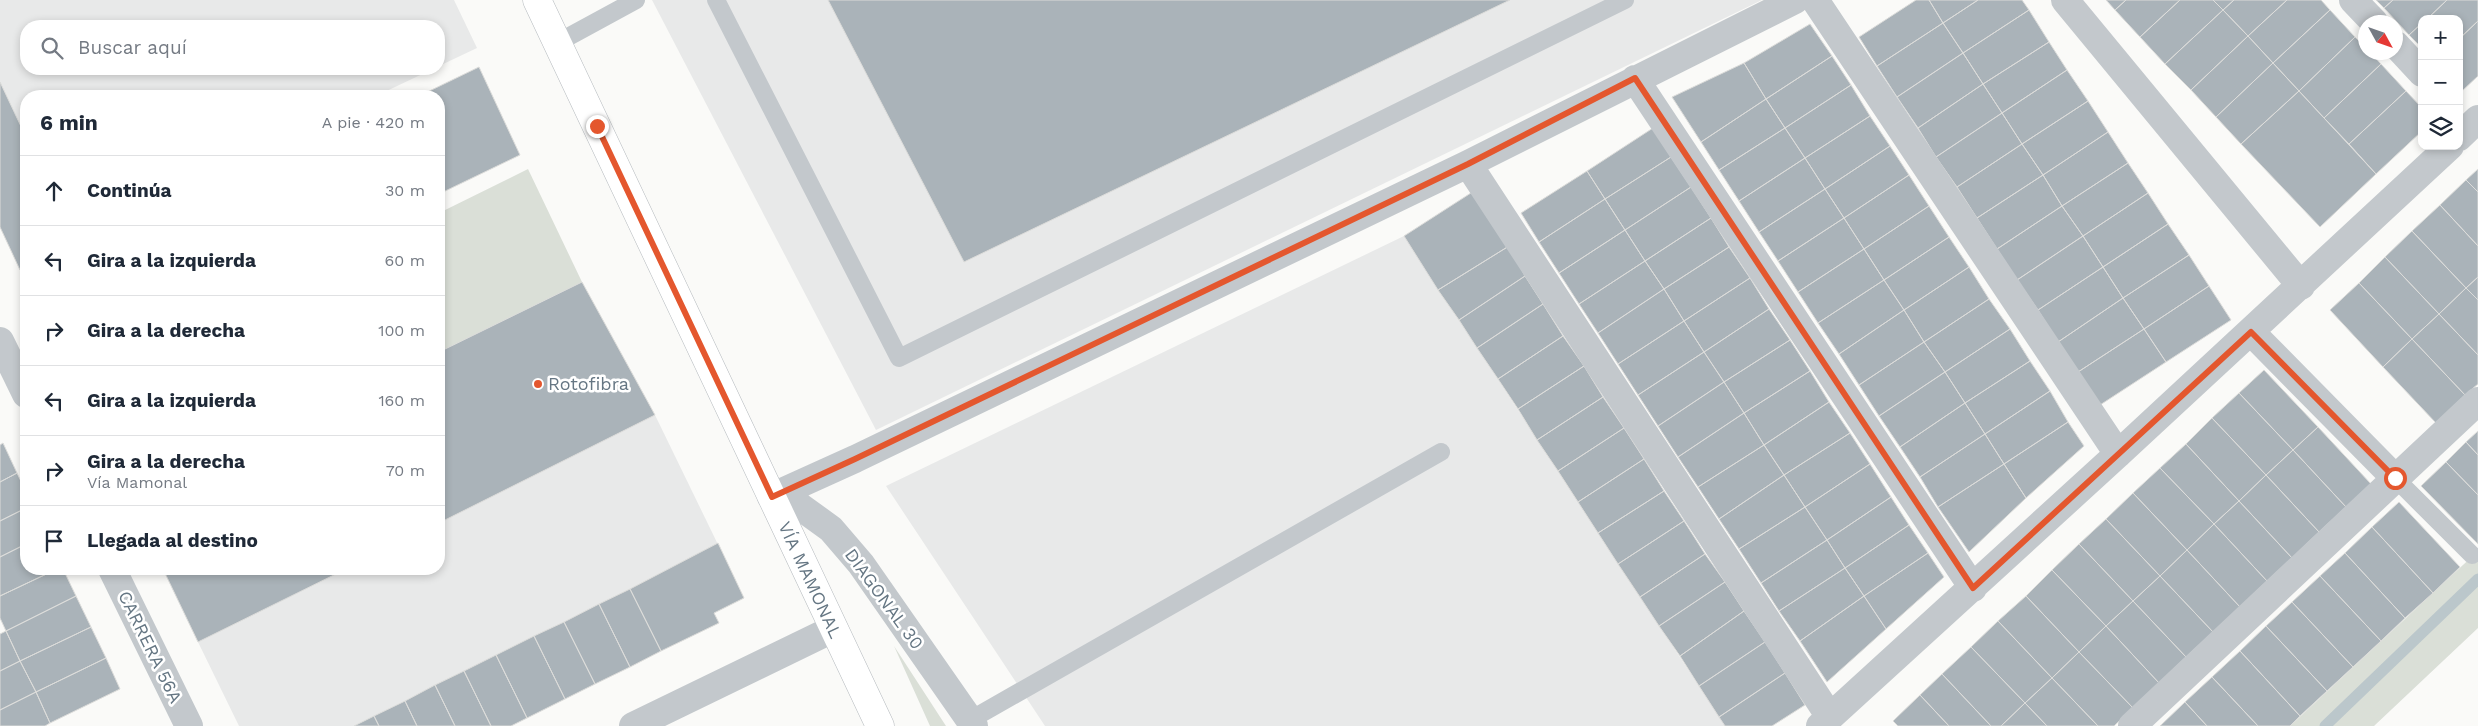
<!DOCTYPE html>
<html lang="es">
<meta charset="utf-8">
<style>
body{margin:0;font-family:"Work Sans",sans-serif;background:#f6f6f7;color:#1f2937}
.controls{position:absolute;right:15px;top:15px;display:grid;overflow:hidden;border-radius:10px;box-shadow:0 2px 8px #0003}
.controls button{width:45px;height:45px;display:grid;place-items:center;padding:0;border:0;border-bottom:1px solid #e0e1e3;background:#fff;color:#1f2937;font:25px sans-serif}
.compass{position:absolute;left:2358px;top:15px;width:45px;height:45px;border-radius:50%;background:#fff;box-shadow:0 2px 8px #0003;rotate:130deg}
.stop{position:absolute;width:15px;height:15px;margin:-11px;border:4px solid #e4572e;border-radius:50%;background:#fff}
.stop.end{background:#e4572e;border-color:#fff;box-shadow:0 1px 5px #0008}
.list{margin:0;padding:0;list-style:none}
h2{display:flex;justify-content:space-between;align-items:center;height:65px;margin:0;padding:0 20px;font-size:21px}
h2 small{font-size:16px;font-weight:400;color:#747a83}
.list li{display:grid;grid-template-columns:32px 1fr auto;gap:15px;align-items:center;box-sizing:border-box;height:70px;padding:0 20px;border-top:1px solid #e0e1e3}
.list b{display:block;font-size:19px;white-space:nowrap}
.list p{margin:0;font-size:16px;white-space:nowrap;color:#747a83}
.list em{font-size:16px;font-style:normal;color:#747a83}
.icon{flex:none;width:28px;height:28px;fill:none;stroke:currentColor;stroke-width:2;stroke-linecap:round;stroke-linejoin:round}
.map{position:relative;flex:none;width:2478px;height:726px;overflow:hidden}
.search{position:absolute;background:#fff;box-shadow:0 2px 8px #0003;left:20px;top:20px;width:425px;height:55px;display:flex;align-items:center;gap:12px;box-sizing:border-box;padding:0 18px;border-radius:20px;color:#747a83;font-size:19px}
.panel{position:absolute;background:#fff;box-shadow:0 2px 8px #0003;left:20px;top:90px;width:425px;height:485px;border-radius:20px}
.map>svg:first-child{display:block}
.built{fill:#e8e9e9}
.green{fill:#dadfd7}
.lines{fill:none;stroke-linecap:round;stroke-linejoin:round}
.stream{stroke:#bbc7cb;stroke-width:11}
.building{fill:#aab3b9;stroke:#dcdcda}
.primary-casing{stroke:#b5babe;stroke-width:29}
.service{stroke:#c3c8cc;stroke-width:18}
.minor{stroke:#c3c8cc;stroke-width:28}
.primary{stroke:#fff;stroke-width:28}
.route{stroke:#e4572e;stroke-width:6}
.poi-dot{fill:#e4572e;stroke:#fff;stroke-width:2}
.labels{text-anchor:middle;stroke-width:5;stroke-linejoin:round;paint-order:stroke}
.poi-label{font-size:18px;fill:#657683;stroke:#fff;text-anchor:start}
.street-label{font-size:18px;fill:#657683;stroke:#fff}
</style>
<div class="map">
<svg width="2478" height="726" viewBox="0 0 2478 726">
<rect width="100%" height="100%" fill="#fafaf8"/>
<path class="built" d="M0,0H454L477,48L439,66V26H26V69H433L376,96H26V267L20,270L0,227Z
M652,0H1762L876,430Z
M1404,236L1725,726H1045L886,486Z
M655,415L744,598L714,613L719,623L661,651L630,589L354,726H239L198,642L346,569H439V523Z"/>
<path class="green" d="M528,169L582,282L439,352V213Z
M2478,551V628L2374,726H2290Z
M894,646L946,726H930Z"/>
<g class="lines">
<path class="stream" d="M2325,726L2478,579"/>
</g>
<path class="building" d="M828,0H1510L964,262Z
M1916,0H1929L1943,23L1877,66L1859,37Z
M1929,0H1978L1943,23Z
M1978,0H2022L2029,10L1963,53L1943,23Z
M2106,0H2126L2115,10Z
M2126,0H2180L2140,37L2115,10Z
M2180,0H2213L2223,10L2165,64L2140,37Z
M2213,0H2234L2223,10Z
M2234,0H2287L2248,36L2223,10Z
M2287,0H2321L2330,10L2273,63L2248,36Z
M2376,0H2393L2384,8Z
M2393,0H2447L2427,19H2422V23L2409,35L2384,8Z
M2447,0H2478V21L2459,39V19H2427Z
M2029,10L2049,42L1983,84L1963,53Z
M2223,10L2248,36L2191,90L2165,64Z
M2330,10L2355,37L2299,91L2273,63Z
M2478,21V76L2462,91L2459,88V39Z
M1943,23L1963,53L1897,97L1877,66Z
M2422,23V48L2409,35Z
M1810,24L1832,56L1766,99L1744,63Z
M2248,36L2273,63L2216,117L2191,90Z
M2355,37L2366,48V52H2370L2381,64L2324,118L2299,91Z
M2049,42L2067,70L2002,113L1983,84Z
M1963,53L1983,84L1918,128L1897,97Z
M1832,56L1851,85L1785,128L1766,99Z
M1744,63L1766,99L1701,142L1672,97Z
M2273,63L2299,91L2241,144L2216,117Z
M2381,64L2406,91L2349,144L2324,118Z
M479,67L520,155L439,194V96H419Z
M2067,70L2088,101L2022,144L2002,113Z
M0,82L26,137V267L20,270L0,227Z
M1983,84L2002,113L1936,157L1918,128Z
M1851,85L1870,116L1805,158L1785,128Z
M2299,91L2376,174L2320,227L2241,144Z
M2406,91L2422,108V131L2376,174L2349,144Z
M1766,99L1785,128L1719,170L1701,142Z
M2088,101L2108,132L2043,175L2022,144Z
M2002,113L2022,144L1957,187L1936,157Z
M1870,116L1890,146L1825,189L1805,158Z
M1653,128L1671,157L1605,199L1587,171Z
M1785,128L1805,158L1739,201L1719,170Z
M2108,132L2128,163L2062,206L2043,175Z
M2022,144L2043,175L1977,218L1957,187Z
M1890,146L1909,175L1844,218L1825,189Z
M1671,157L1691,187L1625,230L1605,199Z
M1805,158L1825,189L1759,232L1739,201Z
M2128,163L2148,193L2083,236L2062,206Z
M2478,169V192L2466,180Z
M1587,171L1605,199L1539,242L1521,213Z
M1909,175L1929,206L1864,249L1844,218Z
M2043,175L2062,206L1997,249L1977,218Z
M2466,180L2478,192V246L2440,205Z
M1691,187L1711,218L1645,261L1625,230Z
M1825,189L1844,218L1778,261L1759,232Z
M1474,191L1509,246L1438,290L1404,236Z
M2148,193L2168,224L2103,267L2083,236Z
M1605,199L1625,230L1559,273L1539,242Z
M2440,205L2478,246V277L2466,288L2412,231Z
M1929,206L1949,237L1884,280L1864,249Z
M2062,206L2083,236L2017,280L1997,249Z
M1711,218L1729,247L1664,289L1645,261Z
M1844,218L1864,249L1798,292L1778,261Z
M2168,224L2189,255L2123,298L2103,267Z
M1625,230L1645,261L1579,304L1559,273Z
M2412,231L2466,288L2439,314L2385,257Z
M2083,236L2103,267L2038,310L2017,280Z
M1949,237L1969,267L1904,310L1884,280Z
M1509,246L1525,276L1459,320L1438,290Z
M1729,247L1750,278L1684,321L1664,289Z
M1864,249L1884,280L1818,323L1798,292Z
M2189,255L2209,286L2144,329L2123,298Z
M2385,257L2439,314L2412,339L2359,283Z
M1645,261L1664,289L1598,333L1579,304Z
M1969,267L1989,299L1924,342L1904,310Z
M2103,267L2123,298L2058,342L2038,310Z
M1525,276L1543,304L1477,348L1459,320Z
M2478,277V300L2466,288Z
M1750,278L1769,309L1704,352L1684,321Z
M1884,280L1904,310L1839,354L1818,323Z
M582,282L655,415L439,523V352Z
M2359,283L2412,339L2383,367L2330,310Z
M2209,286L2231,320L2166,362L2144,329Z
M2466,288L2478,300V355L2439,314Z
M1664,289L1684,321L1618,364L1598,333Z
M2123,298L2144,329L2078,372L2058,342Z
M1989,299L2010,329L1945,372L1924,342Z
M1543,304L1563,336L1498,379L1477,348Z
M1769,309L1790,340L1724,382L1704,352Z
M1904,310L1924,342L1859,385L1839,354Z
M2439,314L2478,355V384L2465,395L2412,339Z
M1684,321L1704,352L1638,395L1618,364Z
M2010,329L2030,361L1965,403L1945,372Z
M2144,329L2166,362L2100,405L2078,372Z
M1563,336L1584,366L1518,409L1498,379Z
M2412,339L2465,395L2436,423L2383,367Z
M1790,340L1810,371L1744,413L1724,382Z
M1924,342L1945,372L1879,416L1859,385Z
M1704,352L1724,382L1658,426L1638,395Z
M2030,361L2050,391L1985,434L1965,403Z
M1584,366L1603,397L1537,440L1518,409Z
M2264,370L2318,427L2293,450L2239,393Z
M1810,371L1829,402L1764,445L1744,413Z
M1945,372L1965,403L1900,447L1879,416Z
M1724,382L1744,413L1678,457L1658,426Z
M2050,391L2068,422L2004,464L1985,434Z
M2239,393L2293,450L2266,475L2212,418Z
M1603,397L1624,428L1558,471L1537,440Z
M1829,402L1850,433L1784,475L1764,445Z
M1965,403L1985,434L1920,477L1900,447Z
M1744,413L1764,445L1698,487L1678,457Z
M2212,418L2266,475L2239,501L2186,444Z
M2068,422L2084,446L2026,498L2004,464Z
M2318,427L2371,484L2346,507L2293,450Z
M1624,428L1644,459L1578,502L1558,471Z
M2478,431V455L2466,442Z
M1850,433L1870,464L1805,507L1784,475Z
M1985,434L2004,464L1938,507L1920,477Z
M2466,442L2478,455V495L2446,462Z
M3,443L17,473L0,482V445Z
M2186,444L2239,501L2214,524L2160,468Z
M1764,445L1784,475L1719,519L1698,487Z
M2293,450L2346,507L2319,532L2266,475Z
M1644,459L1664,491L1598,533L1578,502Z
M2446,462L2478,495V544L2421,486Z
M1870,464L1891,497L1827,540L1805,507Z
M2004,464L2026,498L1969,552L1938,507Z
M2160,468L2214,524L2187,550L2133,493Z
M17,473L26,492V508L0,521V482Z
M1784,475L1805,507L1739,549L1719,519Z
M2266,475L2319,532L2292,558L2239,501Z
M1664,491L1684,521L1618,564L1598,533Z
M2133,493L2187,550L2160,576L2106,519Z
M1891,497L1909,525L1845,568L1827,540Z
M2239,501L2292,558L2267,581L2214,524Z
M2399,502L2460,567L2433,593L2372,527Z
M1805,507L1827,540L1761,583L1739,549Z
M26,508V544L0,557V521Z
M2106,519L2160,576L2133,601L2079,544Z
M1684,521L1705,554L1640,597L1618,564Z
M2214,524L2267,581L2240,607L2187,550Z
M1909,525L1928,553L1864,596L1845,568Z
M2372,527L2433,593L2405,618L2345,553Z
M1827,540L1845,568L1779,611L1761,583Z
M718,543L744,598L714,613L719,623L661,651L630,589Z
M26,544V569H57L0,596V557Z
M2079,544L2133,601L2106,626L2052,570Z
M2187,550L2240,607L2213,632L2160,576Z
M1928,553L1944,577L1886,629L1864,596Z
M2345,553L2405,618L2381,641L2320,576Z
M1705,554L1725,582L1659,626L1640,597Z
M1845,568L1864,596L1800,641L1779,611Z
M57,569H63L76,596L6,631L0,618V596Z
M163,569H346L198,642Z
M2052,570L2106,626L2079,652L2026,596Z
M2160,576L2213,632L2186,657L2133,601Z
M2320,576L2381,641L2353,667L2292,602Z
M1725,582L1744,611L1680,656L1659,626Z
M630,589L661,651L630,667L599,604Z
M76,596L91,627L20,661L6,631Z
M1864,596L1886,629L1827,682L1800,641Z
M2026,596L2079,652L2052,678L1998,621Z
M2133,601L2186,657L2159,683L2106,626Z
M2292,602L2353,667L2327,691L2266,626Z
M599,604L630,667L595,684L564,622Z
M1744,611L1765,642L1699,686L1680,656Z
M1998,621L2052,678L2025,703L1971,647Z
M564,622L595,684L565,699L534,636Z
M2106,626L2159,683L2133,708L2079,652Z
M2266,626L2327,691L2300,716L2240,651Z
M91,627L106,658L36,692L20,661Z
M6,631L20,661L0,671V634Z
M534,636L565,699L527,718L496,655Z
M1765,642L1785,673L1719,717L1699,686Z
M1971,647L2025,703L2001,726H1991L1942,674Z
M2240,651L2300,716L2290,726H2258L2212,677Z
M2079,652L2133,708L2114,726H2098L2052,678Z
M496,655L527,718L511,726H491L464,671Z
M106,658L120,689L50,723L36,692Z
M20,661L36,692L0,710V671Z
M464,671L491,726H455L435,685Z
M1785,673L1805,705L1772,726H1725L1719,717Z
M1942,674L1991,726H1949L1920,695Z
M2212,677L2258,726H2207L2185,702Z
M2052,678L2098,726H2047L2025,703Z
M435,685L455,726H417L405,701Z
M36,692L50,723L45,726H0V710Z
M1920,695L1949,726H1898L1893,721Z
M405,701L417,726H379L374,716Z
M2185,702L2207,726H2160Z
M2025,703L2047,726H2001Z
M374,716L379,726H354Z"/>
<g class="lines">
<g class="primary-casing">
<path id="primary" d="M537,0L880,726"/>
</g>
<path class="service" d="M716,0L899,358L1625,0
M557,43L636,0
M2395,478L2472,555
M970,720L1441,452"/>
<path class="minor" d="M1815,0L2118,454
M2065,0L2301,286
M2353,0L2374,22
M2396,45L2422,73
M1635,79L1973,588
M2459,137L2478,119
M1468,164L1830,717
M2251,332L2395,478
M0,341L26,394
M771,497L855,459L1468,164L1795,0
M771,497L802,508L831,529L861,564L974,726
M112,569L189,726
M633,726L833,629
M1820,726L2118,454L2450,146
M2132,726L2478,401"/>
<use href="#primary" class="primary"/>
</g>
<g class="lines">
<path class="route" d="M597,126L772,497L855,459L1468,164L1635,78L1973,588L2251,332L2395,478"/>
</g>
<circle class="poi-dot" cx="538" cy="384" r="5"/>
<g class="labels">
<g class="poi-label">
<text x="548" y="390">Rotofibra</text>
</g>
<g class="street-label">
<text transform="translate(810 580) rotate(65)" y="6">VÍA MAMONAL</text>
<text transform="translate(884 599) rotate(54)" y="6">DIAGONAL 30</text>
<text transform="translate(150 647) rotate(64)" y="6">CARRERA 56A</text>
</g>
</g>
</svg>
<div class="controls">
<button>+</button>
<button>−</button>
<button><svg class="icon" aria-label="layers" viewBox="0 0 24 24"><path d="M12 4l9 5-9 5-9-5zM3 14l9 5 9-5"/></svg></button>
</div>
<svg class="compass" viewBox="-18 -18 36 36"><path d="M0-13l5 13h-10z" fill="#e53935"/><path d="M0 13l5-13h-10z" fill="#747a83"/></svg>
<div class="stop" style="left:2395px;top:478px"></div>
<div class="stop end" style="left:597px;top:126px"></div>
<div class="search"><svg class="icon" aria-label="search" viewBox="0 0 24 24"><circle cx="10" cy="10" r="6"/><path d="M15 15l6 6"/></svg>Buscar aquí</div>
<section class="panel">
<h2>6 min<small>A pie · 420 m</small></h2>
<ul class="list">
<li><svg class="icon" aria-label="ahead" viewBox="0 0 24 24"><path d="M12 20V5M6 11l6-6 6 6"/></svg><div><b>Continúa</b></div><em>30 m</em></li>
<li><svg class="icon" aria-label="left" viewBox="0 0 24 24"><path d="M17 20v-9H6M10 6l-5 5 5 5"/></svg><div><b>Gira a la izquierda</b></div><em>60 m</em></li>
<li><svg class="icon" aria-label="right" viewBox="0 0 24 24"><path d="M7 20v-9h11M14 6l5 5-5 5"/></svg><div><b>Gira a la derecha</b></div><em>100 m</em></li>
<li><svg class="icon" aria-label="left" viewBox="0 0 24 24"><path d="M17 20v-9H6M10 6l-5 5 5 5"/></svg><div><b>Gira a la izquierda</b></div><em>160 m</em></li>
<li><svg class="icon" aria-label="right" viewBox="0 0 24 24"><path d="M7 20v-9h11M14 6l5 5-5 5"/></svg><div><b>Gira a la derecha</b><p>Vía Mamonal</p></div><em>70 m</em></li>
<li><svg class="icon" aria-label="arrive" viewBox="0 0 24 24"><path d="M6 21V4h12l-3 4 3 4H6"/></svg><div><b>Llegada al destino</b></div></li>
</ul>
</section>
</div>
